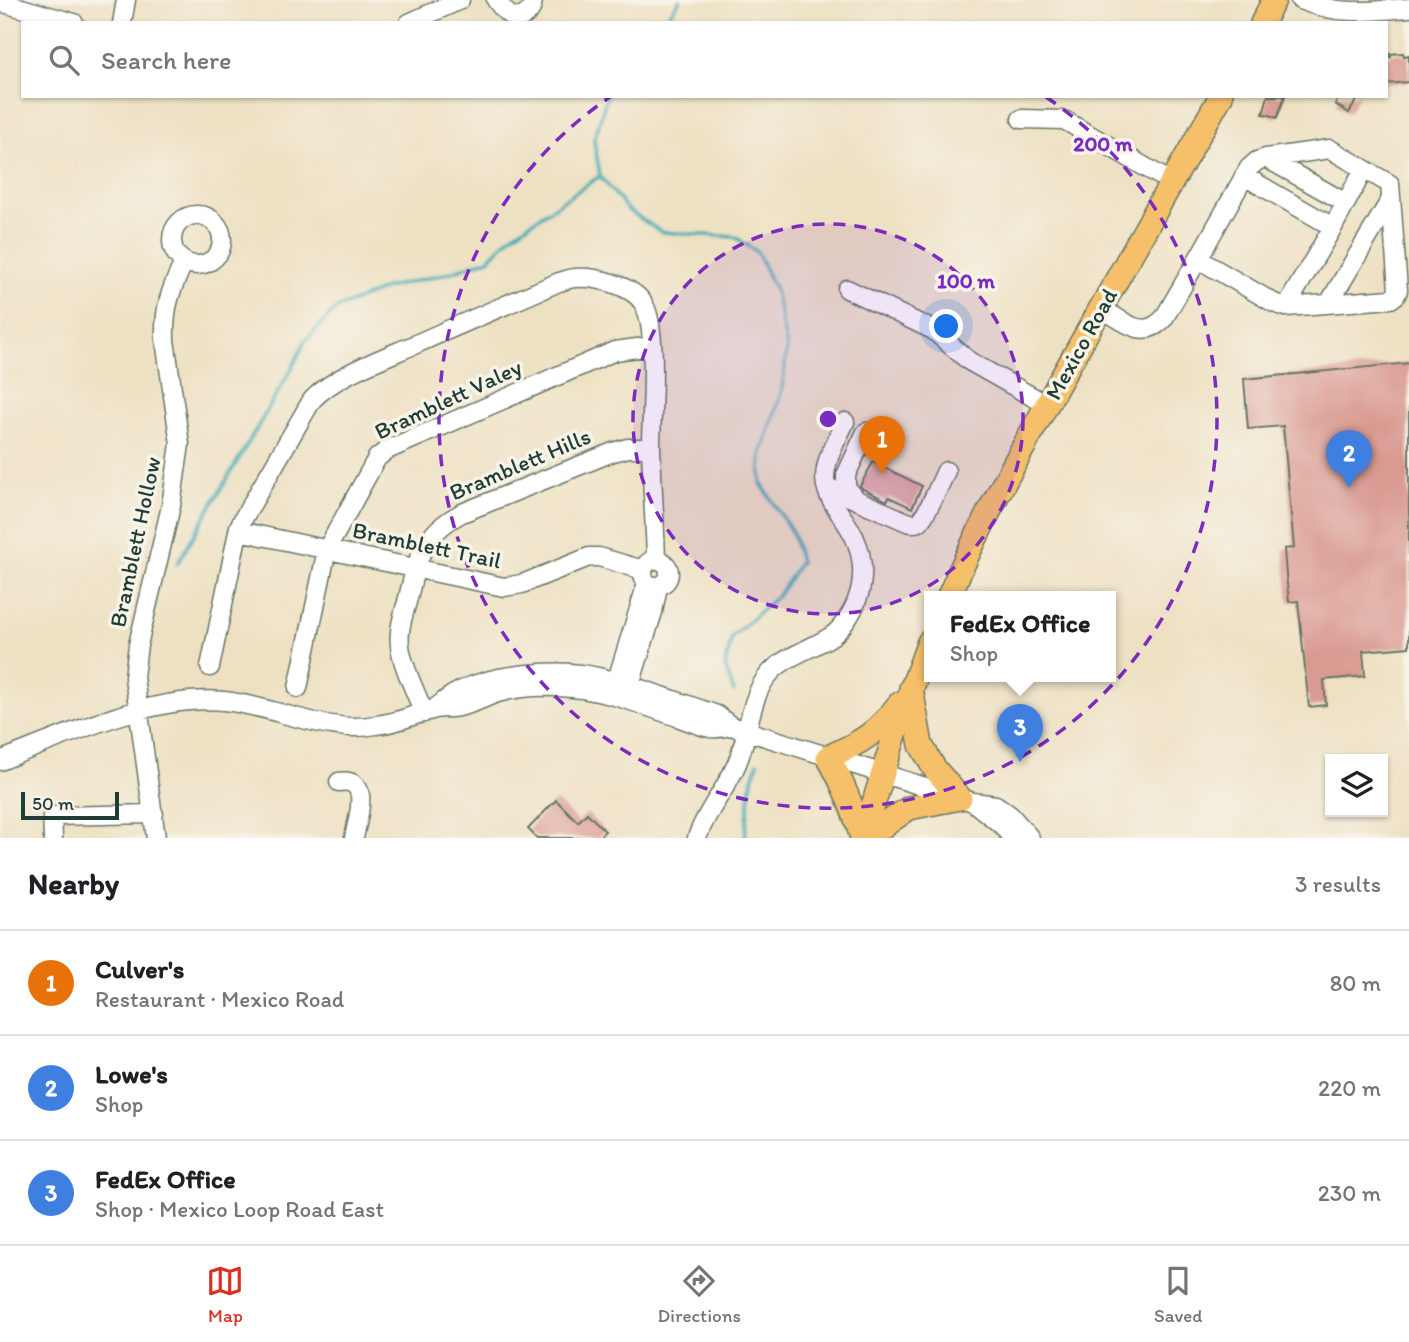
<!DOCTYPE html>
<meta charset="utf-8">
<style>
body{margin:0;font-family:Itim,sans-serif;background:#f6f6f6;color:#202124}
.controls{position:absolute;right:21px;bottom:21px;display:grid;overflow:hidden;border-radius:0px;box-shadow:0 2px 5px #0004}
.controls button{width:63px;height:63px;display:grid;place-items:center;padding:0;border:0;border-bottom:2px solid #e0e0e0;background:#fff;color:#202124;font:35px sans-serif}
.scale{position:absolute;left:21px;bottom:18px;width:98px;box-sizing:border-box;padding-left:7px;border:4px solid #1f3d34;border-top:0;font-size:19px;line-height:24px;white-space:nowrap;color:#1f3d34;-webkit-text-stroke:5px #f7f3e8;paint-order:stroke}
.you{position:absolute;left:947px;top:327px;width:24px;height:24px;margin:-18px;border:5px solid #fff;border-radius:50%;background:#1a73e8;box-shadow:0 0 0 10px #1a73e833}
.badge{display:grid;place-items:center;width:46px;height:46px;border-radius:50%;background:#d93025;color:#fff;font-size:23px;font-weight:700}
.pin{position:absolute;translate:-50% -58px;filter:drop-shadow(0 2px 4px #0008)}
.pin::after{content:'';position:absolute;top:37px;width:24px;height:21px;background:inherit;clip-path:polygon(0 0,100% 0,50% 100%)}
.popup{position:absolute;left:924px;top:591px;width:192px;height:91px;box-sizing:border-box;display:grid;place-content:center;border-radius:0px;background:#fff;filter:drop-shadow(0 2px 5px #0005);font-size:23px;white-space:nowrap;color:#757577}
.popup b{font-size:26px;color:#202124}
.popup::after{content:'';position:absolute;left:50%;top:100%;margin-left:-14px;border:14px solid transparent;border-top-color:#fff}
.list{margin:0;padding:0;list-style:none}
h2{display:flex;justify-content:space-between;align-items:center;height:91px;margin:0;padding:0 28px;font-size:30px}
h2 small{font-size:23px;font-weight:400;color:#757577}
.list li{display:grid;grid-template-columns:46px 1fr auto;gap:21px;align-items:center;box-sizing:border-box;height:105px;padding:0 28px;border-top:2px solid #e0e0e0}
.list b{display:block;font-size:26px;white-space:nowrap}
.list p{margin:0;font-size:23px;white-space:nowrap;color:#757577}
.list em{font-size:23px;font-style:normal;color:#757577}
.icon{flex:none;width:38px;height:38px;fill:none;stroke:currentColor;stroke-width:2;stroke-linecap:round;stroke-linejoin:round}
.map{position:relative;flex:none;width:1409px;height:838px;overflow:hidden}
.search{position:absolute;background:#fff;box-shadow:0 2px 5px #0004;left:21px;right:21px;top:21px;height:77px;display:flex;align-items:center;gap:18px;box-sizing:border-box;padding:0 24px;border-radius:0px;color:#757577;font-size:26px}
.sheet{height:406px;background:#fff}
nav{display:flex;justify-content:space-around;align-items:center;box-sizing:border-box;height:98px;border-top:2px solid #e0e0e0;background:#fff;font-size:19px;color:#757577}
nav a{display:grid;justify-items:center;gap:4px}
nav .on{color:#d93025}
.map>svg:first-child{display:block}
.lines{fill:none;stroke-linecap:round;stroke-linejoin:round}
.stream{stroke:#3aaab6;stroke-width:3.5}
.building{fill:#d99a91}
.minor-casing{stroke:#677666;stroke-width:21}
.major-casing{stroke:#677666;stroke-width:26}
.minor{stroke:#fff;stroke-width:18}
.major{stroke:#f6c06b;stroke-width:23}
.ring{fill:none;stroke:#7b2cbf;stroke-width:3.5;stroke-dasharray:12 9}
.labels{text-anchor:middle;stroke-width:7;stroke-linejoin:round;paint-order:stroke}
.street-label{font-size:23px;fill:#1f3d34;stroke:#f7f3e8}
.centre{fill:#7b2cbf;stroke:#f7f3e8;stroke-width:3.5}
.ring-label{font-size:21px;text-anchor:middle;font-weight:bold;fill:#7b2cbf;stroke:#f7f3e8;stroke-width:7;stroke-linejoin:round;paint-order:stroke}
</style>
<div class="map">
<svg width="1409" height="838" viewBox="0 0 1409 838">
<rect width="100%" height="100%" fill="#f7f3e8"/>
<filter id="ink" filterUnits="userSpaceOnUse"><feTurbulence type="fractalNoise" baseFrequency=".0143" numOctaves="2"/><feDisplacementMap in="SourceGraphic" scale="14" xChannelSelector="R" yChannelSelector="G"/><feConvolveMatrix kernelMatrix="1 2 1 2 8 2 1 2 1" color-interpolation-filters="sRGB"/></filter>
<filter id="wash" filterUnits="userSpaceOnUse"><feTurbulence type="fractalNoise" baseFrequency=".00686" numOctaves="4" result="noise"/><feDisplacementMap in="SourceGraphic" scale="28" xChannelSelector="R" yChannelSelector="G"/><feGaussianBlur stdDeviation="1.57" result="paint"/><feColorMatrix in="noise" values="0 0 0 0 0 0 0 0 0 0 0 0 0 0 0 0 0 1.4 0 .05"/><feComposite in="paint" operator="in"/></filter>
<g filter="url(#wash)">
<rect width="100%" height="100%" fill="#eee1c3"/>
<g class="lines">
<path class="stream" d="M663,23L680,0
M607,96L594,140L600,176L628,210L661,232L735,237L757,252L775,290L787,348L782,390L761,456V483L793,534L800,562L779,594L732,637L725,666L734,692
M177,564L291,370L305,341L336,309L386,288L448,273L489,259L511,236L600,176
M745,838L751,785L758,763"/>
</g>
<g id="blocks">
<path class="building" d="M1403,53L1404,56L1409,55V82L1386,84V57H1391L1390,54Z
M1268,96H1285L1277,118L1270,115L1263,114Z
M1340,96H1359L1349,113L1335,104Z
M1409,363V647L1363,651L1365,676L1324,680L1326,705L1309,707L1298,601L1289,602L1286,575L1284,549L1294,548L1283,426L1248,429L1244,379Z
M873,462L922,486L912,508L889,497L887,501L863,489L860,486Z
M556,800L578,822L587,813L605,831L598,838H537L528,829Z"/>
</g>
</g>
<g filter="url(#ink)">
<use href="#blocks" fill-opacity="0" stroke="#677666" stroke-width="2"/>
<g class="lines">
<g class="minor-casing">
<path id="minor" d="M496,0C503,9 512,23 525,15C531,11 532,7 533,0
M1300,0C1341,16 1367,11 1409,8
M0,2L74,23
M122,23L126,0
M409,23L460,0
M1021,119L1064,120L1171,182
M1330,149L1364,169L1333,227L1286,307L1274,303L1198,259L1249,168L1257,161L1266,158Z
M1266,158L1346,203
M1244,176L1333,227
M172 240a25 25 0 1 1 50 0a25 25 0 1 1-50 0Z
M847,289L933,330L969,361L1047,405
M1329,303L1391,199
M1286,307L1391,299L1396,295L1398,290L1390,184L1364,169
M1101,308C1122,320 1143,342 1164,318L1198,259
M827,487L907,522C911,523 915,524 919,522C925,518 942,480 946,471
M857,500L846,487V475L866,432
M239,531L504,587L522,584L589,557H599L643,570
M643 573a13 13 0 1 1 26 0a13 13 0 1 1-26 0Z
M210,667L239,527L243,519L312,400C335,375 384,358 416,344C463,323 511,303 559,282C564,281 570,278 575,278C594,276 632,285 643,303C659,327 651,414 651,447C652,484 655,522 656,560
M298,688L327,549L377,458L387,450L615,351L652,346
M613,693L647,583
M626,697L653,612L658,586
M434,709C441,704 448,697 456,693C491,673 559,668 598,677C638,686 678,702 717,715L731,726L973,802L996,805L1010,815L1030,838
M424,713C417,695 401,663 400,645C398,631 403,616 407,602C417,561 421,534 462,513L613,452L628,448H651
M0,761C66,735 153,694 224,701C263,705 300,722 339,726C351,728 364,727 376,725C398,723 412,715 432,710C440,707 450,709 458,707C472,705 485,697 498,693C521,686 549,686 572,688C609,691 645,706 680,718C689,721 700,726 710,728C716,729 724,727 731,726
M339,782C373,777 357,820 354,838
M973,802L1003,826L1012,838
M53,838L52,816L154,814
M156,838L134,677L138,645L171,506L180,444L165,340C164,307 170,291 184,262
M697,838C707,808 729,787 739,758C748,734 751,698 766,678C782,656 811,650 833,635C843,627 853,612 857,600C866,577 863,550 850,529C840,512 825,497 825,477C826,457 837,439 845,422"/>
</g>
<g class="major-casing">
<path id="major" d="M1262,23L1274,0
M949,596C981,521 1022,450 1061,379C1114,284 1167,190 1221,96
M862,838C853,808 844,784 828,757C861,743 877,733 899,704
M863,838L895,734L929,642
M866,838L909,808L960,798L934,768L921,745L911,688"/>
</g>
<use href="#minor" class="minor"/>
<use href="#major" class="major"/>
</g>
</g>
<circle cx="828" cy="419" r="195" fill="#7b2cbf" fill-opacity=".12"/>
<g class="ring">
<circle cx="828" cy="419" r="195"/>
<path d="M1046 97A389 389 0 1 1 610 97"/>
</g>
<g class="labels">
<g class="street-label">
<text transform="translate(1081 344) rotate(-61)" y="8">Mexico Road</text>
<text transform="translate(448 399) rotate(-25)" y="8">Bramblett Valey</text>
<text transform="translate(520 464) rotate(-23)" y="8">Bramblett Hills</text>
<text transform="translate(135 542) rotate(-78)" y="8">Bramblett Hollow</text>
<text transform="translate(427 545) rotate(12)" y="8">Bramblett Trail</text>
</g>
</g>
<circle cx="828" cy="419" r="10" class="centre"/>
<g class="ring-label">
<text x="1103" y="151">200 m</text>
<text x="966" y="288">100 m</text>
</g>
</svg>
<div class="controls">
<button><svg class="icon" aria-label="layers" viewBox="0 0 24 24"><path d="M12 4l9 5-9 5-9-5zM3 14l9 5 9-5"/></svg></button>
</div>
<div class="scale">50 m</div>
<div class="you"></div>
<div class="pin badge" style="left:882px;top:474px;background:#e8710a">1</div>
<div class="pin badge" style="left:1349px;top:488px;background:#3f7fe0">2</div>
<div class="pin badge" style="left:1020px;top:762px;background:#3f7fe0">3</div>
<div class="popup"><b>FedEx Office</b>Shop</div>
<div class="search"><svg class="icon" aria-label="search" viewBox="0 0 24 24"><circle cx="10" cy="10" r="6"/><path d="M15 15l6 6"/></svg>Search here</div>
</div>
<section class="sheet">
<h2>Nearby<small>3 results</small></h2>
<ul class="list">
<li><span class="badge" style="background:#e8710a">1</span><div><b>Culver's</b><p>Restaurant · Mexico Road</p></div><em>80 m</em></li>
<li><span class="badge" style="background:#3f7fe0">2</span><div><b>Lowe's</b><p>Shop</p></div><em>220 m</em></li>
<li><span class="badge" style="background:#3f7fe0">3</span><div><b>FedEx Office</b><p>Shop · Mexico Loop Road East</p></div><em>230 m</em></li>
</ul>
</section>
<nav>
<a class="on"><svg class="icon" aria-label="map" viewBox="0 0 24 24"><path d="M3 6l6-2 6 2 6-2v14l-6 2-6-2-6 2zM9 4v14M15 6v14"/></svg>Map</a>
<a><svg class="icon" aria-label="directions" viewBox="0 0 24 24"><path d="M12 3l9 9-9 9-9-9zM9 14v-3h6M13 9l2 2-2 2"/></svg>Directions</a>
<a><svg class="icon" aria-label="saved" viewBox="0 0 24 24"><path d="M7 4h10v16l-5-4-5 4z"/></svg>Saved</a>
</nav>
